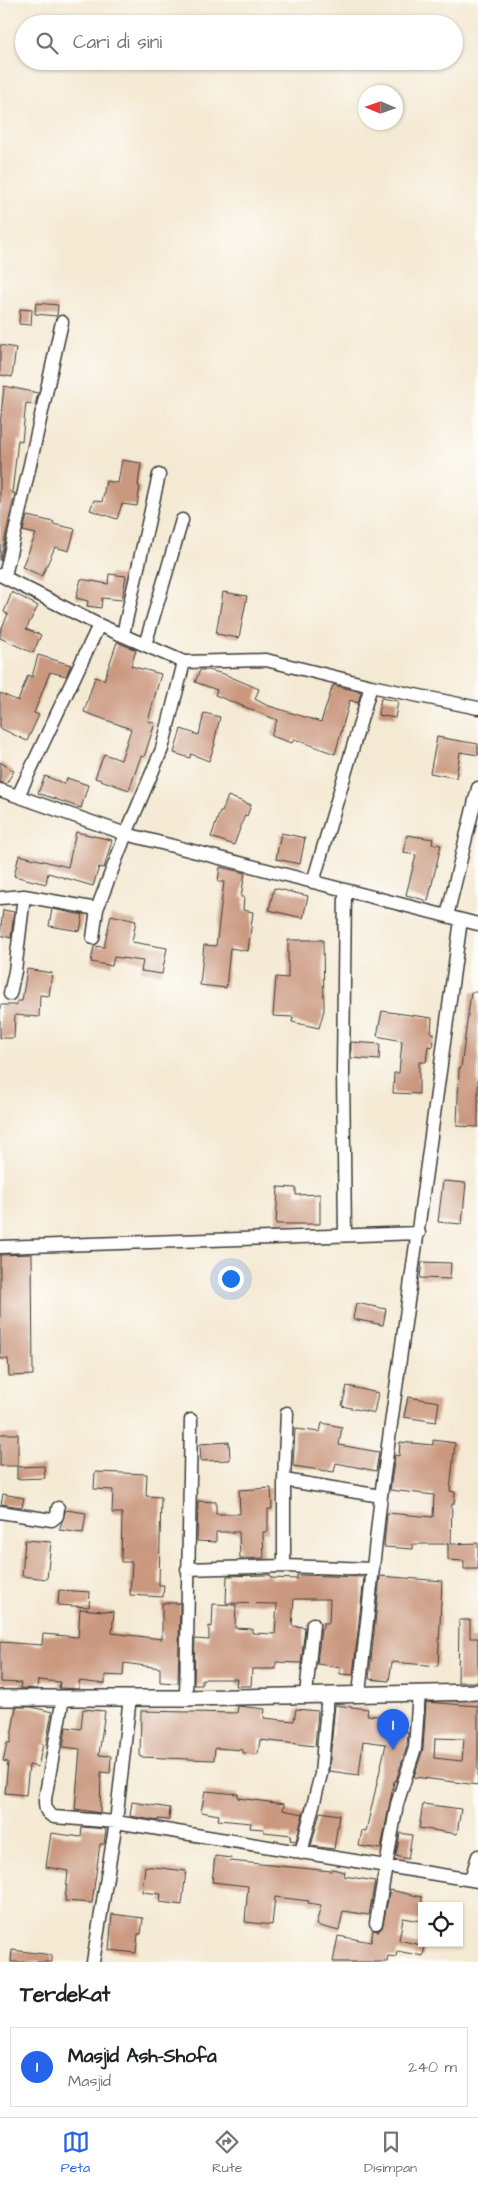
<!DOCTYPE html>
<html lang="id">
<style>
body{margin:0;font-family:"Architects Daughter",sans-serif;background:#f6f6f6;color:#202124}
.controls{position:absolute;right:15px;bottom:15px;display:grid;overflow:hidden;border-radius:0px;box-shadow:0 1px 4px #0004}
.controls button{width:45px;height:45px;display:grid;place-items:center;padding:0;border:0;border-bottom:1px solid #e0e0e0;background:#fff;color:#202124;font:25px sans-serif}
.compass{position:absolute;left:358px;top:85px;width:45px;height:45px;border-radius:50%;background:#fff;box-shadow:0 1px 4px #0004;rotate:272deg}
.you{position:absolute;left:230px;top:1278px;width:18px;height:18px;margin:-12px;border:4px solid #fff;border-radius:50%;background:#1a73e8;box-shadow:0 0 0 8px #1a73e833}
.badge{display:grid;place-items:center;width:32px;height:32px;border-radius:50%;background:#2563eb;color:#fff;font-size:16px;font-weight:700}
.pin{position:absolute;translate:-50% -41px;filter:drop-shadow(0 1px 2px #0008)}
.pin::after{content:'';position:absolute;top:26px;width:18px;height:15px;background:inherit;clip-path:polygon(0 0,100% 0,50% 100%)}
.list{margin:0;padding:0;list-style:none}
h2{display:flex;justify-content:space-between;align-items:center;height:65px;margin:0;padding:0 20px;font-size:21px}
h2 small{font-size:16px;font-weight:400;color:#757577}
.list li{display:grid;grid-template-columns:32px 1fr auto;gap:15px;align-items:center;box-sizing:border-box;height:80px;margin:0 10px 10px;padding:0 10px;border:1px solid #e0e0e0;border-radius:0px}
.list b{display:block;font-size:19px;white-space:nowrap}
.list p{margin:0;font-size:16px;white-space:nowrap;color:#757577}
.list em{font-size:16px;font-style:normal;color:#757577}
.icon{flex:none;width:28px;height:28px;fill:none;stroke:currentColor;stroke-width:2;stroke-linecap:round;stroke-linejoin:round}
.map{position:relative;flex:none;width:478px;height:1962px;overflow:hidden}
.search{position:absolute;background:#fff;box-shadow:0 1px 4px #0004;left:15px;right:15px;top:15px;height:55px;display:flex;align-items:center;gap:12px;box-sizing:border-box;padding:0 18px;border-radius:28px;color:#757577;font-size:19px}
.sheet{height:155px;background:#fff}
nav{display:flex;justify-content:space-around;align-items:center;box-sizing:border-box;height:70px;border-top:1px solid #e0e0e0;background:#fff;font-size:14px;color:#757577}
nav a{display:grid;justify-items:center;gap:2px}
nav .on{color:#2563eb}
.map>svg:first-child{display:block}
.building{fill:#ca987f;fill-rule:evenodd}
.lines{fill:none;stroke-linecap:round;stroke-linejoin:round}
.minor-casing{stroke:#3c3b37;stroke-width:15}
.tertiary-casing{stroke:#3c3b37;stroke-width:18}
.minor{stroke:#fff;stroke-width:12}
.tertiary{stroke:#fff;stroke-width:15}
</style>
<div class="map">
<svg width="478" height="1962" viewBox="0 0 478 1962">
<rect width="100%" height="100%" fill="#fdfcf7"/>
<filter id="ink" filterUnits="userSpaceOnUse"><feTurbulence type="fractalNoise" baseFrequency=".02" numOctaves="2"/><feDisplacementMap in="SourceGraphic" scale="10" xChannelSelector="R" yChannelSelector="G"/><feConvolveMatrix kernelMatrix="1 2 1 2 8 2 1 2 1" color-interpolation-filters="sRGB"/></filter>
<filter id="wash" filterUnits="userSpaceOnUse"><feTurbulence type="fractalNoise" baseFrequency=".0096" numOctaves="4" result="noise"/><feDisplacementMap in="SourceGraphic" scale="20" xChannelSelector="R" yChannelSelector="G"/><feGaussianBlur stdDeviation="1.12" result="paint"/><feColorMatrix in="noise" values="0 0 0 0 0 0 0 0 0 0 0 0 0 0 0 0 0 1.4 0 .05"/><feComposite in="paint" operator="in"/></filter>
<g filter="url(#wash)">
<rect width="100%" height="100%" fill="#f4e9d3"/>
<g id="blocks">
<path class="building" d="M36,303L58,305L57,316L35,314Z
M20,309L32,310L31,325L19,324Z
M0,345L16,348L12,377L0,375Z
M4,386L38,393L35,405L26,403L22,441L18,440L12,493H15L0,561V425Z
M122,460L141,463L138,486L140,487L137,506L122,504L117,519L90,510L94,500L102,502L106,481L118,483Z
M27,516L54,522L53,524L75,529L69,551L55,547L42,576L22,567L36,534L23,531Z
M109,574L126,576L122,600L102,598L101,608L87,606L88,601L76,598L81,579L108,584Z
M12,592L38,606L26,629L41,635L33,653L0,638V632L8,614L4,612Z
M223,592L247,596L239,638L216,634Z
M117,642L136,650L131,666L161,674L148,721L155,723L144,757L141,756L129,790L95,778L104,754L121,760L131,729L84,712L95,677L104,680Z
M38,655L71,665L66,676L50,672L34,713L39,715L27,741L0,728V693L18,701L28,675L32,677Z
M200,670H208L224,674L259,689L255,699L266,705L321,722L333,685L361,692L358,703L350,700L335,754L294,739L292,743L271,736L277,720L215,695L217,690L195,682Z
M381,698L398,701L395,718L378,715Z
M204,713L220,717L214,743L215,744L209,761L191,754L190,758L174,753L181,729L199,735Z
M437,737L478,744V755L460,752L456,778L430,773Z
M0,762L14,771L6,784L0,782Z
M45,776L65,784L67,778L88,785L81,808L38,793Z
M228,796L251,805L247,816L245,815L234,845L211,837L220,812H222Z
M76,832L112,840L104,868L99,867L93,886L48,873L46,884L14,876L19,855L68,867Z
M281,833L305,838L300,864L276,859Z
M407,835L433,839L432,844L441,845L428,901L406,895L416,855L404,853Z
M220,867L245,873L241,897H244L243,910L253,912L248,951L230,948L226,988L200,985L204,945L216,946L224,882H218Z
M274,888L308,896L303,918L269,910Z
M52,909L83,915L80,931L49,926Z
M3,910L14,912L11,938L0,935Z
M111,915L136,921L132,942L167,948L162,974L141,971L143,961L114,957L112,966L91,962L94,946L104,947Z
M288,940H323L324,1010L319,1028L292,1022L293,1017L273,1016L276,977L288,978Z
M27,969L52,973L49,996L40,995L39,1017L15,1015L14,1038H0V1005H17V1001H22Z
M471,992H478V1127L457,1126L459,1068H461Z
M382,1011L432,1018L431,1033H434L433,1047L428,1046L426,1062H419V1094L393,1093L394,1073H399L402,1041L377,1036Z
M351,1042L380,1044L379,1060L351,1058Z
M443,1181L466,1183L462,1224L438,1222Z
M278,1187L296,1188V1195L320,1194V1224H276Z
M32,1254L33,1375L9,1376L8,1359H0V1255Z
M422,1262L451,1263L450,1279L420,1278Z
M356,1303L386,1309L383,1325L353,1319Z
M347,1386L378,1393L374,1413L342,1406Z
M408,1397L439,1402L436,1422L404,1417Z
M322,1423L342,1427L339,1445L379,1452L376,1471L336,1463L334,1472L293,1466L295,1429L320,1432Z
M0,1434H18V1466H0Z
M433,1440L455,1443L450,1491L455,1492L454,1504H452L451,1544L478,1543V1569H464V1561L448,1560V1544H413V1549L384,1547L387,1513L433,1517L434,1495L390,1490L395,1455L399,1456L400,1442L433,1445Z
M229,1442L230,1460L201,1461L200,1444Z
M44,1466L45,1478L17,1479V1467Z
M95,1472L147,1474L146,1496L161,1497L159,1585H164L163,1597L130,1595L132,1562H121L122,1513H112L113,1490L94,1489Z
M271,1488L272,1509H268V1532H263L264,1558L240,1559L239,1532H216V1542L197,1541L198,1501L216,1502V1514H240L239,1490Z
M3,1494L24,1498L22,1507L1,1504Z
M66,1510L86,1513L83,1533L59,1530Z
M25,1540L51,1542L47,1579L22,1576Z
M265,1575H271V1578L297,1579V1575L364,1577L353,1675L340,1674V1667L317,1664L321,1628H323V1623H329L330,1599H294L292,1626L305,1627L301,1663L276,1662V1669H252L251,1686H236L237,1679H202V1685H194L195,1639L209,1640V1626L212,1627L213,1604L236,1605L235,1628L252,1629V1633L275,1634L277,1604L226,1603L227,1576Z
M380,1576L442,1581L438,1666L392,1662L389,1681L369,1679Z
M59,1590L90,1592L89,1607L58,1605Z
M162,1603H180L178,1683L160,1682V1668L124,1663L123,1676L105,1675V1684L79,1681V1689L59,1688L60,1682L38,1680L37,1689L20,1688L21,1683L0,1682V1642L42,1645L43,1634L78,1637L80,1609L114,1612L112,1633L162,1639Z
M459,1620H470V1638H478V1682H458Z
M426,1702L478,1706V1785L414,1777L423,1749ZM435,1738L464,1739L462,1761L434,1758Z
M335,1705L368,1709L367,1715L386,1717L385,1727L408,1732L407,1746L396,1781H394L381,1849L359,1846L362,1830L366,1831L386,1744L363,1741L359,1775L329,1771Z
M238,1706L265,1709L264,1718L294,1721L296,1709L318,1711L315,1746L260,1740L258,1754L243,1753V1750L215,1748L214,1760L140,1757L141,1711L237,1713Z
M16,1707H32L52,1712L46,1745L43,1744L38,1767L29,1765L26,1795L5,1793L8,1762L3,1761L7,1743H10Z
M83,1709L105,1711L99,1755L111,1756L110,1773L101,1772L100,1813L75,1809L80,1749L63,1747L66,1727L81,1729Z
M205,1791L238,1794V1798L284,1804L283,1810L303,1814L296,1841L290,1840L291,1835L264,1832V1829L250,1828L251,1823L218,1820L219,1815L201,1812Z
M132,1802L170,1808L169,1820L158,1819V1821L130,1816Z
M423,1804L461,1809L457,1834L419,1828Z
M320,1812L339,1815L334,1849L311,1846Z
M82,1827L106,1829L104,1844H100L92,1903L65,1901L68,1871L46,1867L51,1833L81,1837Z
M400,1833L412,1835L408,1859L396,1856Z
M215,1856L231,1858L230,1861L331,1871L332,1869L345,1872L344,1876L375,1881L369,1915L343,1911L339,1931L316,1925L321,1905L308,1903L309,1901L275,1897L272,1925L245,1922L248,1886L212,1882Z
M145,1866L186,1871L182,1905L160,1902L161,1894L142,1892Z
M390,1890L422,1897V1921L403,1918L399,1940L425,1946L423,1956L397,1951L396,1957L388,1956L387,1962H333L338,1936L371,1942L373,1930L378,1931L382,1928Z
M112,1914L143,1918L141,1934H138L136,1953L109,1950Z
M12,1950L52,1955V1962H11Z"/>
</g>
</g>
<g filter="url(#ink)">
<use href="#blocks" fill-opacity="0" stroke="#3c3b37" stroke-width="1"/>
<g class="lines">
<g class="minor-casing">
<path id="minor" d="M0,575L99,625L184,662L266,660L371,686L478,708
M5,576L62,322
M123,634L159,475
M145,645L182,520
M0,790L126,834L478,924
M18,796L99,625
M313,882L371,686
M345,890L343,1071L345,1235
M0,898L24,896L97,909L126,834L162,749L184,662
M447,916L478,788
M93,938L97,909
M10,994L15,971L24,896
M0,1247L419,1233
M284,1480L287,1413
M0,1512L52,1520L57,1516L58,1508
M284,1566V1480L381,1496
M187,1569L284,1566L373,1569
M359,1693L381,1496L461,920
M306,1695L313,1624
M63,1698L45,1799C45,1808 45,1813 54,1817L116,1822L478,1881
M186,1698L191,1420
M301,1853L321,1774L328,1694
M471,1879L478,1856
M376,1923L397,1804L415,1748L419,1692
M93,1962L116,1822L130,1697"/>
</g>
<g class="tertiary-casing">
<path id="tertiary" d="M0,1698H186L478,1692"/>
</g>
<use href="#minor" class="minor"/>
<use href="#tertiary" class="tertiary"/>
</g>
</g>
</svg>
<div class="controls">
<button><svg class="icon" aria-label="locate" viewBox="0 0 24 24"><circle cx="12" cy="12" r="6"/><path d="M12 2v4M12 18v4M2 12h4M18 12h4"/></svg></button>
</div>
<svg class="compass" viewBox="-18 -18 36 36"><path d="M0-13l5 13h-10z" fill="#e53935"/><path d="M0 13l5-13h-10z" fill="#757577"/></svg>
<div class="you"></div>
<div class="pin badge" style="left:393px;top:1750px">1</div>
<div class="search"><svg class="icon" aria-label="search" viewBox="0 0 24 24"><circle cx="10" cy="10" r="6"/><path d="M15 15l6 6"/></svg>Cari di sini</div>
</div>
<section class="sheet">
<h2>Terdekat<small></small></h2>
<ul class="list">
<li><span class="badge">1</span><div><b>Masjid Ash-Shofa</b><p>Masjid</p></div><em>240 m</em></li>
</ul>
</section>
<nav>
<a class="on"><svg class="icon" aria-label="map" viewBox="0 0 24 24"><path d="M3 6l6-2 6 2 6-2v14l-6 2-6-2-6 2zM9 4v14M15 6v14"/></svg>Peta</a>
<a><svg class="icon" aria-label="directions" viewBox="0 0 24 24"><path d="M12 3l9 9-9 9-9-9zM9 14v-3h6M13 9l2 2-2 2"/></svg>Rute</a>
<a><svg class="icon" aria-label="saved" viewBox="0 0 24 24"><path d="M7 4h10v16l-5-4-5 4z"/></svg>Disimpan</a>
</nav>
